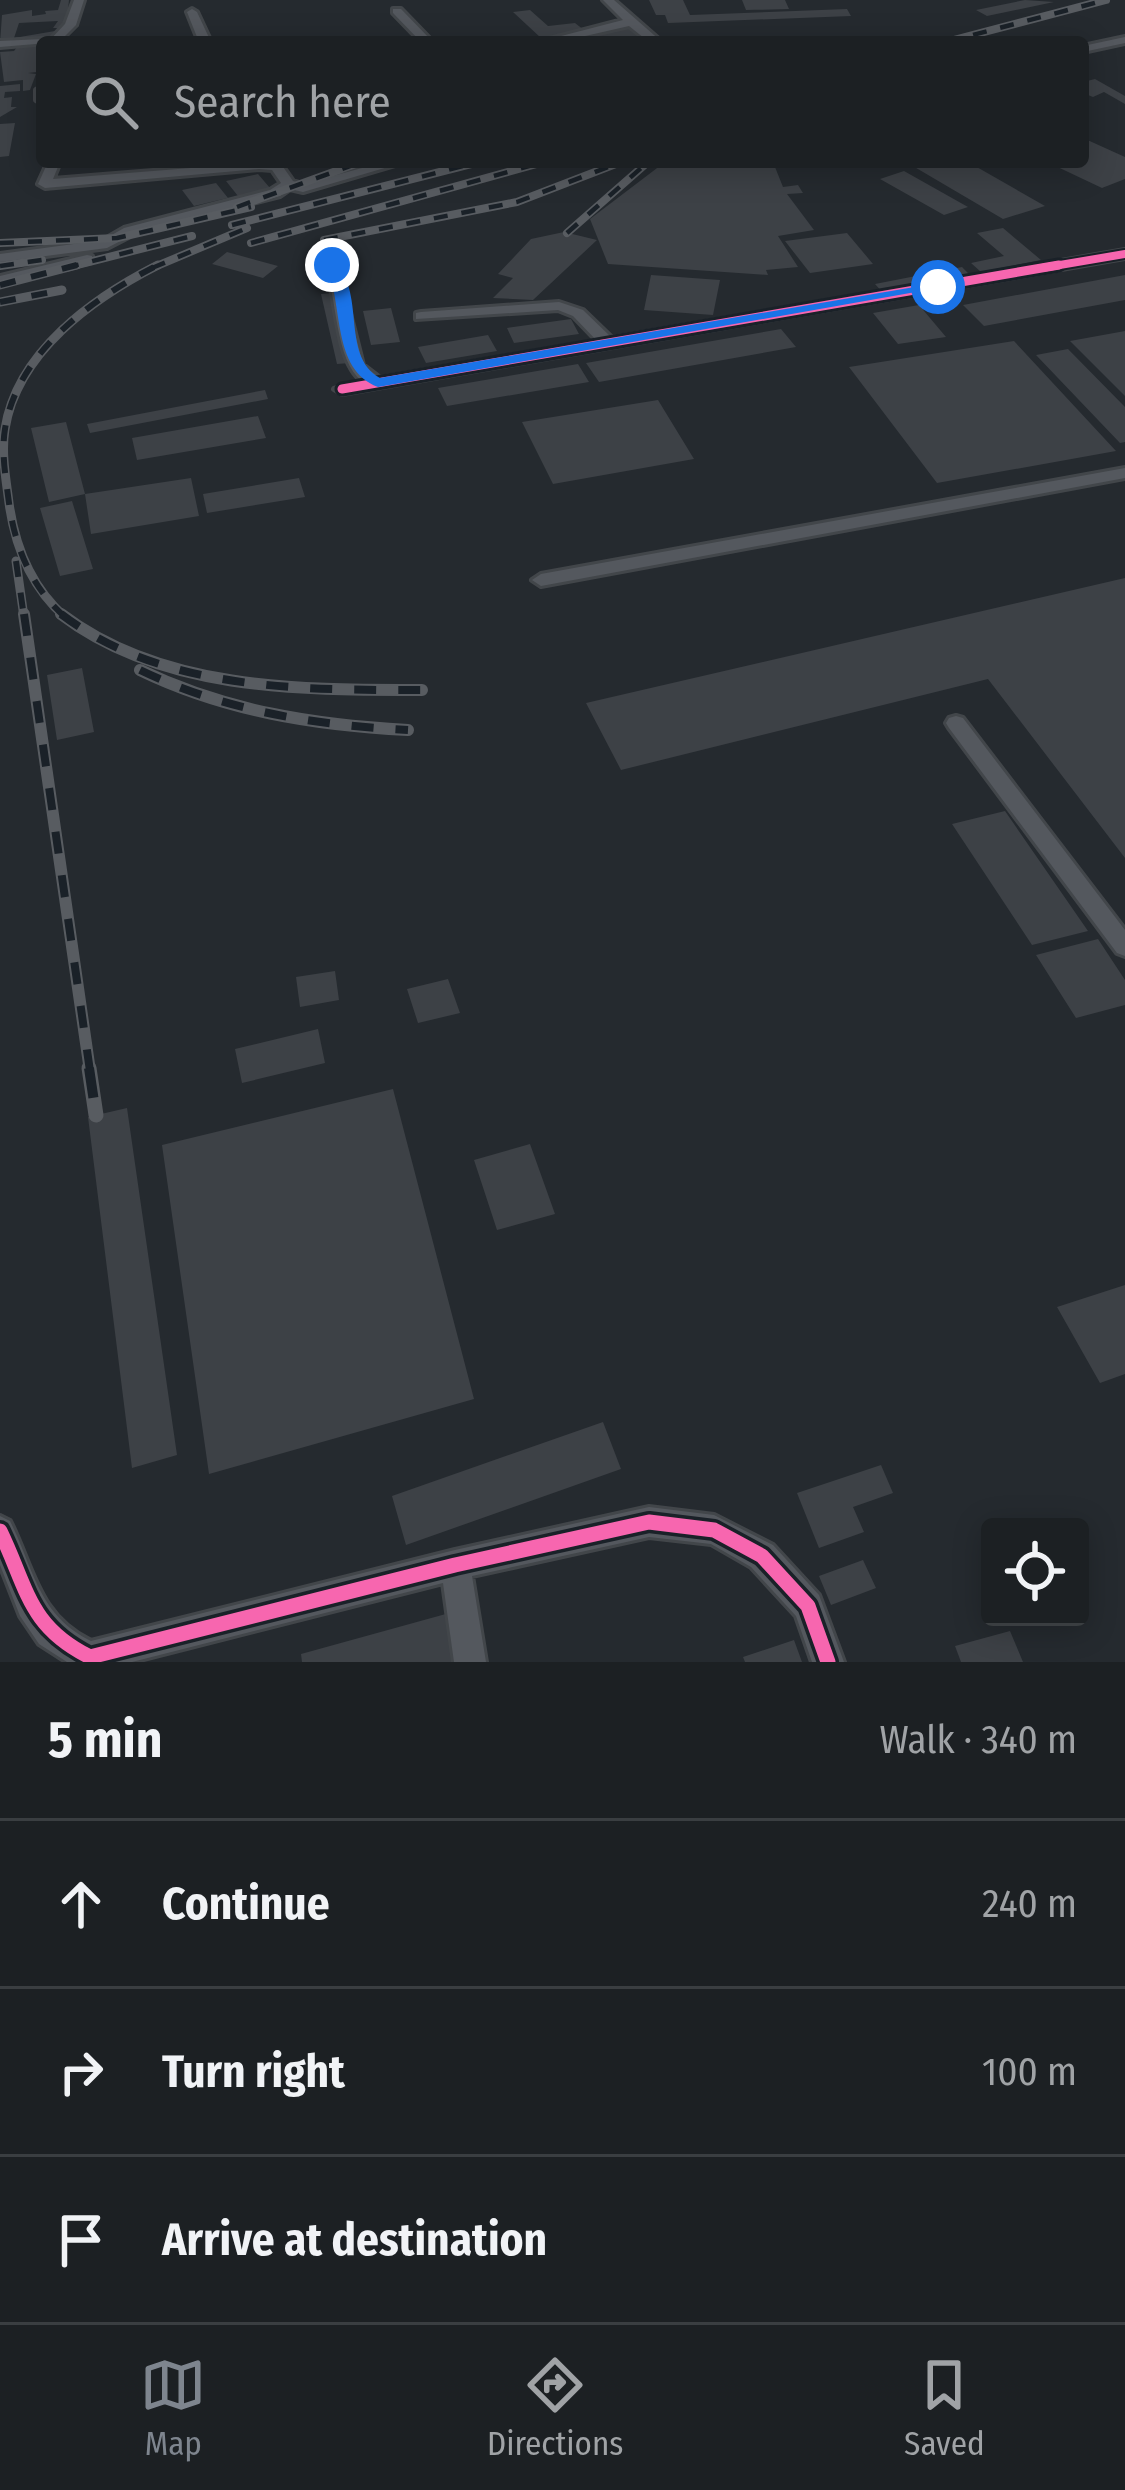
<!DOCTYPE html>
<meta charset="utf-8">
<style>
body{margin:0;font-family:"Fira Sans Condensed",sans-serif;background:#25282b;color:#f1f3f6}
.controls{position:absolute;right:36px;bottom:36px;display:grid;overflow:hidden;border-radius:12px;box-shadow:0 6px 30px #0003}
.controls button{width:108px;height:108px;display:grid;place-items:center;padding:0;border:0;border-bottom:3px solid #3a3e41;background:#1c2023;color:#f1f3f6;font:60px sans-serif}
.stop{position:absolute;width:36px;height:36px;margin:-27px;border:9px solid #1a73e8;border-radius:50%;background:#fff}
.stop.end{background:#1a73e8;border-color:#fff;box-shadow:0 3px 12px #0008}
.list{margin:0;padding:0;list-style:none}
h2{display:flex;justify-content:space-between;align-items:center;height:156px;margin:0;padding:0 48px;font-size:51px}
h2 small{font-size:39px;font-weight:400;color:#a0a3a6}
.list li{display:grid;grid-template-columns:78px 1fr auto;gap:36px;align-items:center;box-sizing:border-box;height:168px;padding:0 48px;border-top:3px solid #3a3e41}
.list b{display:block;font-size:45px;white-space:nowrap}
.list em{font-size:39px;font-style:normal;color:#a0a3a6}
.icon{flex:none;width:66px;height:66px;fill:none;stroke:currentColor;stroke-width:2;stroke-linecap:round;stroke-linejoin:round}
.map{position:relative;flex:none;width:1125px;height:1662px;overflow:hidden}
.search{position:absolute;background:#1c2023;box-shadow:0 6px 30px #0003;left:36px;right:36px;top:36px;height:132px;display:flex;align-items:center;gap:30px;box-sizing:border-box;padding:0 42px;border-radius:12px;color:#a0a3a6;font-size:45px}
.sheet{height:660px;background:#1c2023}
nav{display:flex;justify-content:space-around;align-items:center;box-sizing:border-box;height:168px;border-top:3px solid #3a3e41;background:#1c2023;font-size:33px;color:#a0a3a6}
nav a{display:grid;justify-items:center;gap:6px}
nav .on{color:#7e858e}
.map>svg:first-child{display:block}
.building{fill:#3d4146}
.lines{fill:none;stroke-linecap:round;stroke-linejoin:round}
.minor-casing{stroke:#42464a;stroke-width:6}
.minor{fill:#54585e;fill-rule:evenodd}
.rail-far3-casing{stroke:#585c61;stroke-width:8}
.rail-far2-casing{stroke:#585c61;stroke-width:9}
.rail-far1-casing{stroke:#585c61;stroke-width:12}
.rail-casing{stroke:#585c61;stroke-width:15}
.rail-far3{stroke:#1a2128;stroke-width:4.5;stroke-dasharray:14;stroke-linecap:butt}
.rail-far2{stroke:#1a2128;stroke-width:6;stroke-dasharray:16;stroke-linecap:butt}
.rail-far1{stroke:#1a2128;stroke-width:8;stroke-dasharray:22;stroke-linecap:butt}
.rail{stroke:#1a2128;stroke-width:10;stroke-dasharray:30;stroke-linecap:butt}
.cycleway-far2-casing{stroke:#1a2128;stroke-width:12}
.cycleway-far1-casing{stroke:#1a2128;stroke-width:15}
.cycleway-casing{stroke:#1a2128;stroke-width:22}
.cycleway-far2{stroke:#f766af;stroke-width:8}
.cycleway-far1{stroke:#f766af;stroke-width:9}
.cycleway{stroke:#f766af;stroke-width:15}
.route{fill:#1a73e8}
</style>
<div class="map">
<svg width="1125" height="1662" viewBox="0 0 1125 1662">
<rect width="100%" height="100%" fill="#252a2f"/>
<path class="building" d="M61,0H69L67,20L60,28H53L58,21L19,23L14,38L55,31L49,41H42V63L37,72L28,73L36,74L30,90L23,91V80L4,82L0,52L14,51L21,42L0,43L2,15L32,10V16L46,14L45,11L58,10Z
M649,0H683L690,15L847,9L851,16L668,23L665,15H656Z
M742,0H785L789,9L746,10Z
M1025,0L1054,2L987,16L976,10Z
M530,10L548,26L575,23L584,30L541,38L513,12Z
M630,27L648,41L605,42L594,34Z
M1095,79L1125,96V104L1104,92L1093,97L1083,93V82Z
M20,84V91L5,92L4,98L12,97L11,107H17L0,117V86Z
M15,123L9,156L0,157V124Z
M1083,138L1125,157V179L1102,188L1047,162H1083Z
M665,162H773L783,187L798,185L803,193L787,194L814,230L778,236L798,267L766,270L768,275L608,264L590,219Z
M906,162H968L1045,206L1003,219Z
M904,171L968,207L944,215L880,179Z
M258,174L270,188L238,196L226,181Z
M216,183L228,198L194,206L182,190Z
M1003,228L1041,260L981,272L971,263L1004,256L977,233Z
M564,232L597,240L533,300L493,298L513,278L498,274L531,239Z
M847,233L873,264L810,273L785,241Z
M227,252L278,266L263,278L212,264Z
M962,267L971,276L883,293L875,284Z
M651,275L720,280L713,315L644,310Z
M1125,275V300L984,326L963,305Z
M333,293L350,363L337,364L321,294Z
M919,305L946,337L898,344L873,313Z
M391,308L400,342L371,345L363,311Z
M571,319L579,334L514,343L507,328Z
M781,329L796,347L599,382L586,363Z
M1125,331V396L1070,341Z
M488,335L497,351L426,363L418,347Z
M1014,341L1116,451L937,483L849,367Z
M1068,349L1125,407V442L1120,443L1036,355Z
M578,364L589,382L447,406L438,388Z
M265,390L268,399L90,433L87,424Z
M658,400L694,459L553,484L522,422Z
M258,416L266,438L137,460L132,438Z
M66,422L85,494L49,502L31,428Z
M191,478L199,516L91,534L85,494Z
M299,478L305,497L207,513L203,494Z
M72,501L93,569L60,576L40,508Z
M1125,578V858L988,679L621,770L586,703Z
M82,668L94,732L57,740L47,675Z
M1005,811L1088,931L1032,945L952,824Z
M1098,939L1125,980V1005L1076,1018L1036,955Z
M335,971L339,1000L300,1007L296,977Z
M448,979L460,1013L418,1023L407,989Z
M318,1029L325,1063L242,1083L235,1049Z
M393,1089L474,1399L209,1474L162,1145Z
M127,1108L177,1455L132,1468L88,1117Z
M530,1144L555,1214L497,1230L474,1160Z
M1125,1285V1374L1100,1383L1057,1307Z
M603,1422L621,1469L406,1545L392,1496Z
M881,1465L893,1493L853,1507L864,1532L819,1548L797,1493Z
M863,1560L876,1588L831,1605L819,1576Z
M453,1612L463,1662H302L301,1654Z
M1010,1631L1023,1662H961L955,1646Z
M794,1640L802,1662H745L743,1657Z"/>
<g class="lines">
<g class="minor-casing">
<path id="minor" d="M74,0H84L76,25L59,42L0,47V41L42,39L48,42L65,24Z
M603,0H614L662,42H649L629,26L559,42H538L623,20Z
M192,9L197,12L211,42H199L187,12Z
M393,9H401L433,42H421L393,13Z
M1125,37V43L1083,52V46Z
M42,86V104L36,100V90Z
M48,162H60L53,179L266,162L281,164L293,181L303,184L384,162H405L303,192L290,189L280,196L134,234L107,248L0,262V254L103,240L124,228L270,190L281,183L272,170L259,169L45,188L38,184Z
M1125,250V258L342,394L334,389L362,381C335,361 337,297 325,265L332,261L337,262L363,365L380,378L597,341L573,316L558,310L416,319V313L421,312L559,302L583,310L612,338Z
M87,255L92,256V262L0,284V276Z
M1125,468V478L541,586L532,580L541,574Z
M956,716L963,718L1125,930V956L1117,953L949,728L946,723L949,718Z
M649,1507L714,1515L773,1545L819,1595L844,1662H812L796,1616L751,1567L711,1544L649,1537L472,1576L486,1662H454L443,1583L132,1662H67L39,1644L20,1616L0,1565V1516L10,1521C34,1569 38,1615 91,1641L455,1550Z"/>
</g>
<use href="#minor" class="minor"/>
<g class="rail-far3-casing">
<path id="rail-far3" d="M946,42L1106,0
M237,207L361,162
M232,225L479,162
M567,233L648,162
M324,240L517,202L621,162
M0,243L117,238L251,207
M251,243L544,162
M0,266L42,260
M65,268L192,236
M152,268L247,228"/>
</g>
<g class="rail-far2-casing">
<path id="rail-far2" d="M0,285L77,265
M0,302L62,290
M16,561L24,617
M65,617C31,587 15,547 9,503C6,479 1,453 5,429C17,352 93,298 158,265"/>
</g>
<g class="rail-far1-casing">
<path id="rail-far1" d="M24,614L90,1071
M61,614C162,691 301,690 422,690
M140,670C225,711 314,725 408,730"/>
</g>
<g class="rail-casing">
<path id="rail" d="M89,1068L96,1115"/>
</g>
<use href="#rail-far3" class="rail-far3"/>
<use href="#rail-far2" class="rail-far2"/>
<use href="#rail-far1" class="rail-far1"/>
<use href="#rail" class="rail"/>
<g class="cycleway-far2-casing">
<path id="cycleway-far2" d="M1042,268L1125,254"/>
</g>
<g class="cycleway-far1-casing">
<path id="cycleway-far1" d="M342,389L1059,265"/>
</g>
<g class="cycleway-casing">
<path id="cycleway" d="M0,1531C28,1589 28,1626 90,1657L455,1565L649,1522L714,1530L762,1556L808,1606L828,1662"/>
</g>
<use href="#cycleway-far2" class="cycleway-far2"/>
<use href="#cycleway-far1" class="cycleway-far1"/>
<use href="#cycleway" class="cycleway"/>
</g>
<path class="route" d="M332,261C368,289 339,355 380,378L938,283L944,287L378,387C331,369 344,305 326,265Z"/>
</svg>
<div class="controls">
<button><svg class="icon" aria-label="locate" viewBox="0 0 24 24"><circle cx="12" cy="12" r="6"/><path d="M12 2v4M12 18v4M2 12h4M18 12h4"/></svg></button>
</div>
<div class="stop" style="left:938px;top:287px"></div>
<div class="stop end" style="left:332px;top:265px"></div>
<div class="search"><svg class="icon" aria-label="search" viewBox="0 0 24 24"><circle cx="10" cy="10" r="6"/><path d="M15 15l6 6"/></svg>Search here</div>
</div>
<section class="sheet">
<h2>5 min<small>Walk · 340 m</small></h2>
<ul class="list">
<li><svg class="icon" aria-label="ahead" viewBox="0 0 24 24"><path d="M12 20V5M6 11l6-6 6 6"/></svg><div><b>Continue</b></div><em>240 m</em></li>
<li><svg class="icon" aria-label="right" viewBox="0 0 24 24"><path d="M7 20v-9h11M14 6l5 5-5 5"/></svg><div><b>Turn right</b></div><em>100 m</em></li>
<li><svg class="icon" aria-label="arrive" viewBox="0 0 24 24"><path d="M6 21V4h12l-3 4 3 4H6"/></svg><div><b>Arrive at destination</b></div></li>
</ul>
</section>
<nav>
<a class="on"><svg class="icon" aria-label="map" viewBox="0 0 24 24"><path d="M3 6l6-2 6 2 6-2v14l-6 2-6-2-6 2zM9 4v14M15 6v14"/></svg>Map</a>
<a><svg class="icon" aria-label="directions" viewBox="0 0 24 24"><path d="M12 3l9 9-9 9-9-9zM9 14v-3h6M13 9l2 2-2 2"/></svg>Directions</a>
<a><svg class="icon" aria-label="saved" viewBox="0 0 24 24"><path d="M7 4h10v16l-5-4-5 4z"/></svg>Saved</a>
</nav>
